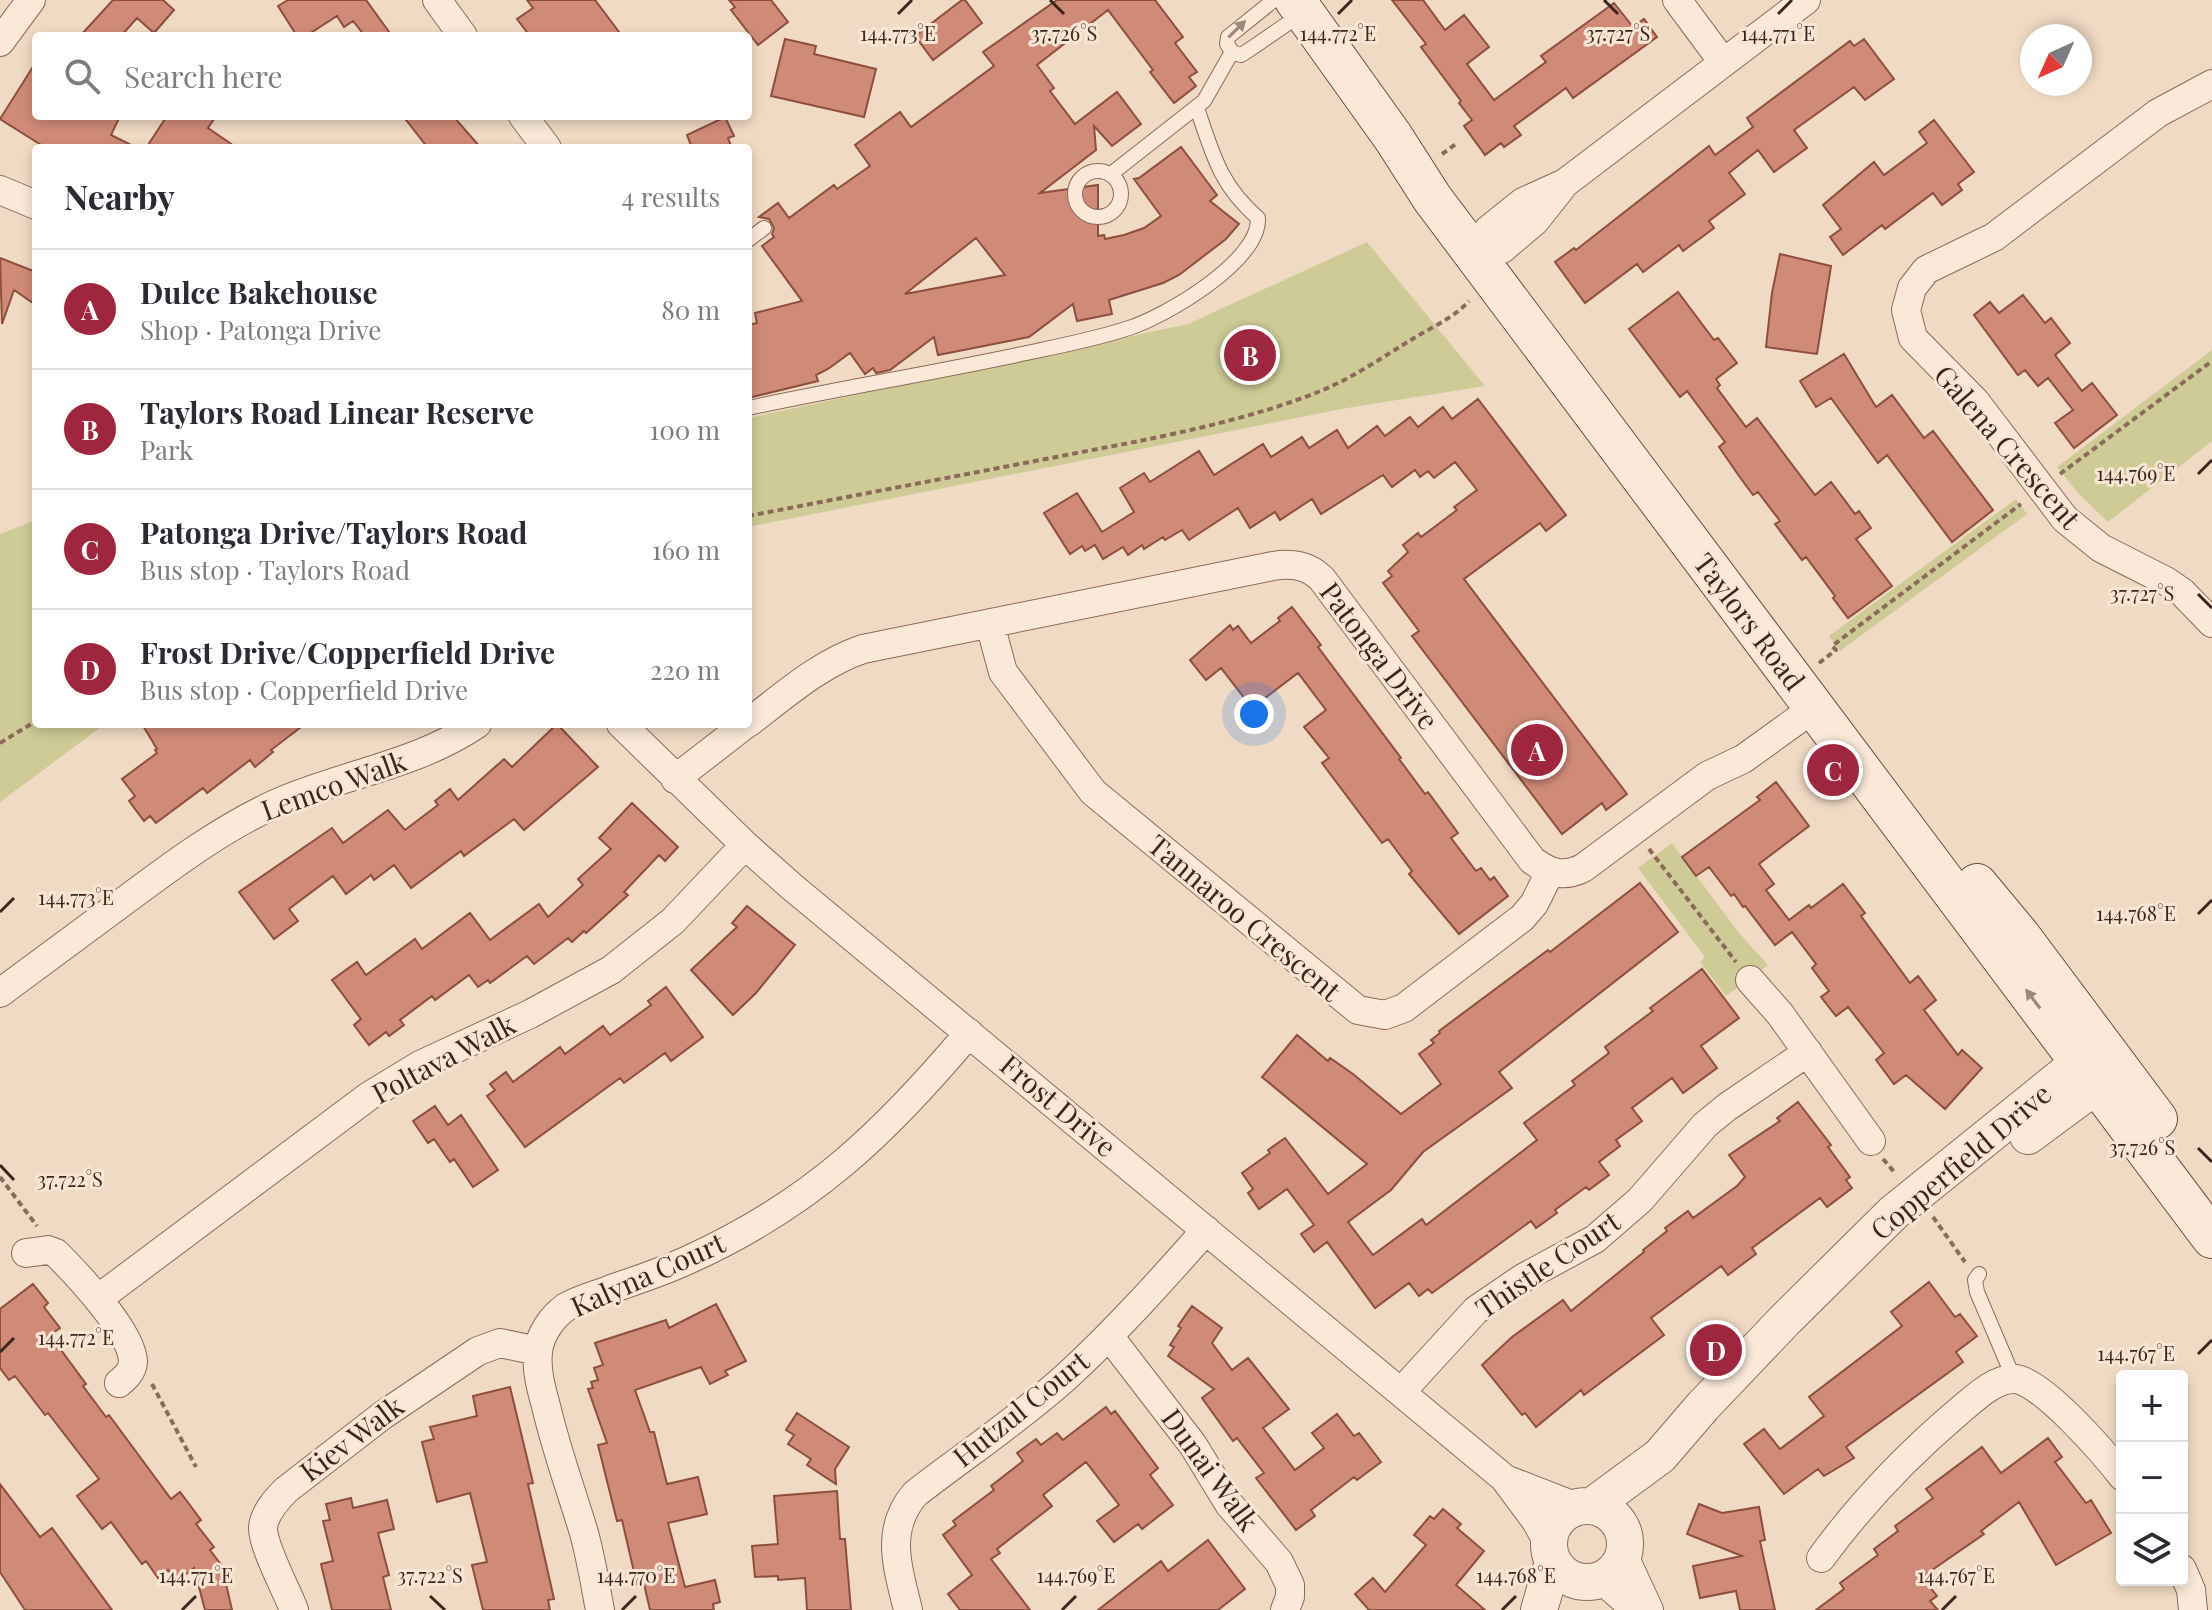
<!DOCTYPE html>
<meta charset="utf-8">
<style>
body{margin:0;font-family:"Playfair Display",serif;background:#f2f2f3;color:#2b2b33}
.controls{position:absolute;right:24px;bottom:24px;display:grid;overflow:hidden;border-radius:8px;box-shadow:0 4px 12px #0003}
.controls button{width:72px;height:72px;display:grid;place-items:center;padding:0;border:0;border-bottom:2px solid #e1e1e2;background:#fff;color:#2b2b33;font:40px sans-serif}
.compass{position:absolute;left:2020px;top:24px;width:72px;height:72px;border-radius:50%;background:#fff;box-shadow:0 4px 12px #0003;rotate:225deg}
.you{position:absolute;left:1254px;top:714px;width:28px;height:28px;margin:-20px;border:6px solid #fff;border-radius:50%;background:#1a73e8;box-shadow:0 0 0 12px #1a73e833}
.badge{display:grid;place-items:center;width:52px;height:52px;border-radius:50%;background:#9e263f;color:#fff;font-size:26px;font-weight:700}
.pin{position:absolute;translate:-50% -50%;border:4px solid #fff;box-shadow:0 2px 8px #0006}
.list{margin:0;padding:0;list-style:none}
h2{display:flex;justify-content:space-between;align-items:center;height:104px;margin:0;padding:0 32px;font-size:34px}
h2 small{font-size:26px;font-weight:400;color:#7c7c81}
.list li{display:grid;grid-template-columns:52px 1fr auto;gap:24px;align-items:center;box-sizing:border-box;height:120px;padding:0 32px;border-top:2px solid #e1e1e2}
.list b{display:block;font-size:30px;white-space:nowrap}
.list p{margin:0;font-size:26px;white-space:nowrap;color:#7c7c81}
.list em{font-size:26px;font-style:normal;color:#7c7c81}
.icon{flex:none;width:44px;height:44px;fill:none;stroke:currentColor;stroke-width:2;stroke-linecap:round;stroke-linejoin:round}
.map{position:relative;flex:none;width:2212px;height:1610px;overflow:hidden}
.search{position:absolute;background:#fff;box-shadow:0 4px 12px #0003;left:32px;top:32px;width:720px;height:88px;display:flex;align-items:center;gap:20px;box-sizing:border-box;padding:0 28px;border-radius:8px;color:#7c7c81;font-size:30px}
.panel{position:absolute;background:#fff;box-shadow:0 4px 12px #0003;left:32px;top:144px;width:720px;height:584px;border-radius:8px}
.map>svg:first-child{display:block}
.green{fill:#cfcb97}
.building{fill:#d08b78;stroke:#8d4e3e;stroke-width:2;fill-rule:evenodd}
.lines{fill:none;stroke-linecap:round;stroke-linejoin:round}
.service-casing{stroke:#8c6a59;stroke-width:16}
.minor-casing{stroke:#8c6a59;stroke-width:30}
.tertiary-casing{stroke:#8c6a59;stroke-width:38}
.secondary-casing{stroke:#6e4c3c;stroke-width:42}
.path{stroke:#8c6a59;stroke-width:4;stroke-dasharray:6 4;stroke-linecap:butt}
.service{stroke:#fae9d8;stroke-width:14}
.minor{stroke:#fae9d8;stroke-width:28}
.tertiary{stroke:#fae9d8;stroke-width:36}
.secondary{stroke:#fae9d8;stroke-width:40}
.oneway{fill:#9a887b}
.ticks{fill:none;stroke:#3b261e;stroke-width:3}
.labels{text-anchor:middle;stroke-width:6;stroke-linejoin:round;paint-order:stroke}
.street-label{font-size:28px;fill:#3b261e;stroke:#f7e6d4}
.ticks-label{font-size:20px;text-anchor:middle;fill:#3b261e;stroke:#f7e6d4;stroke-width:6;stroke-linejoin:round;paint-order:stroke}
</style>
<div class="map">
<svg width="2212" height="1610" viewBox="0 0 2212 1610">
<rect width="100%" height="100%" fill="#f0dac4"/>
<path class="green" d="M1367,242L1485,386L1347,408L748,527V418L1188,324Z
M2212,350V441L2108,522L2079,494L2057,467Z
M2016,499L2027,514L1840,651L1829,636Z
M36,520V724H105L0,802V534Z
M1672,843L1739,933L1768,965L1726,996L1700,962L1705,957L1638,868Z"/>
<path class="building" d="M113,0H163L174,10L154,33L137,18L121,36H80Z
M288,0H366L392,36H365L353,21L344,27L337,16L306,36H297L278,6Z
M527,0H595L622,36H530L517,19L533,8Z
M729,0H771L788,22L758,45L731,10L735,7Z
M962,0H965L982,23L933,60L915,36Z
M1057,0H1155L1183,37L1175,43L1197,72L1189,77L1196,86L1174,103L1150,72L1153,70L1108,10L1037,65L1054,88L1050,91L1075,124L1117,92L1141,124L1112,146L1094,126L1096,150L1040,193L1098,185V236L1104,235L1105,239L1124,235L1144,228L1161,216L1134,179L1139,178L1181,147L1217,195L1210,201L1239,224L1226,239L1179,275L1163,283L1109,300L1112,314L1077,321L1073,304L1029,337L938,355L934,337L890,370L876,373L873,368L865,374L850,353L828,369L816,375L818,381L748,398V325L757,323L755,313L802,301L762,246L774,237L772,234L774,228L769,219L759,217L778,203L789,218L834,185L837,189L870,166L855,145L900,112L911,127L994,66L983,52ZM976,238L1005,275L905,294Z
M1392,0H1423L1445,30L1464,15L1489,47L1467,64L1494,100L1546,62L1541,56L1614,3L1633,27L1644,19L1657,37L1573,98L1566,88L1514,126L1521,135L1504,147L1501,143L1485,155L1464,126L1472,120L1459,103L1461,101L1421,47L1426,44Z
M785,39L816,46L814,54L876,69L864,117L771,96Z
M1864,39L1894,79L1865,100L1854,87L1794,130L1807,148L1774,172L1758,150L1729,173L1745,194L1709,221L1714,228L1683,251L1679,245L1643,272L1637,264L1585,303L1555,262L1574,248L1576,250L1709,146L1715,155L1753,127L1747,118L1850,41L1854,46Z
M36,62V116H120L111,135L137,148H46L0,119Z
M167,116H216L208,128L237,148H146Z
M403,116H453L481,148H428Z
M725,117L734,136L728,138L732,148H692L687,135Z
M1934,120L1974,172L1958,184L1962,190L1942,205L1933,193L1885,229L1882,225L1843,255L1830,237L1841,229L1823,205L1874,162L1884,175L1927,143L1919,132Z
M1780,254L1831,266L1817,354L1766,347L1772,293Z
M0,258L36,272V305L14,290L2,324Z
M1678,292L1714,340L1718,338L1737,363L1716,379L1720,385L1717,388L1746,427L1757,418L1815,495L1831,482L1855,514L1859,511L1871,528L1856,539L1892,586L1848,618L1833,598L1835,596L1806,557L1802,560L1775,524L1780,521L1758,492L1753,495L1739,476L1719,447L1725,442L1687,391L1680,397L1629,329Z
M2023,295L2045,323L2051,318L2070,343L2055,355L2082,391L2092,383L2117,415L2074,448L2055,423L2073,410L2048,378L2038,386L2025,370L2018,375L1974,315L1990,302L1999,313Z
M1844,354L1876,407L1892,395L1924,438L1933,431L1993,510L1952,542L1887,455L1878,463L1831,398L1816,407L1800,381Z
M1478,399L1566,515L1546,531L1540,523L1464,579L1627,794L1606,810L1602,803L1562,834L1412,636L1419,631L1383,583L1392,576L1388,571L1408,552L1403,545L1418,533L1421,537L1457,510L1454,507L1477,490L1455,462L1434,478L1428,471L1420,477L1415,470L1392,487L1383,475L1321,514L1312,499L1280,520L1275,512L1250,528L1238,508L1189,540L1182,530L1165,540L1163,537L1144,549L1142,545L1128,555L1123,547L1103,559L1095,545L1085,551L1082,546L1070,554L1044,513L1077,493L1102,532L1134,512L1120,488L1144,473L1150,482L1199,451L1214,475L1263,444L1271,457L1302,437L1309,448L1337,430L1348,448L1377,426L1385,436L1410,417L1418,427L1443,407L1452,419Z
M1292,607L1321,645L1318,647L1401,758L1399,759L1425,794L1428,792L1458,833L1451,838L1476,871L1481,868L1490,880L1494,877L1508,896L1459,934L1409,874L1412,871L1388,839L1382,843L1322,763L1329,758L1304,727L1326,710L1298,673L1252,708L1221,668L1206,680L1190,660L1230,625L1233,630L1238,626L1251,643L1280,621L1278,618Z
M142,724H305L271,750L273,752L255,767L250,760L207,793L203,788L156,823L150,816L144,821L129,801L135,796L122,779L157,753L155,750L157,749Z
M557,724L598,767L524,830L514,819L464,856L461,851L411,888L394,865L374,880L371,875L346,894L333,876L289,909L298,921L274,939L239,892L332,828L343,843L388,810L405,830L438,805L435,801L450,789L458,800L504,759L512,767Z
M1776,782L1809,826L1759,864L1774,884L1766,890L1789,920L1809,905L1811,908L1843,884L1865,913L1861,916L1910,983L1918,976L1936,1000L1924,1010L1958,1055L1962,1050L1982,1068L1945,1109L1906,1075L1894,1084L1876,1060L1884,1053L1848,1007L1836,1016L1821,997L1829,991L1812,968L1816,964L1792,932L1775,945L1745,906L1743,907L1734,894L1731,896L1709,867L1696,876L1682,857L1760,800L1757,797Z
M632,803L678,847L665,861L659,855L624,892L628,895L586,933L584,931L572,942L568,938L534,964L527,956L490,983L488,980L478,987L469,975L435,1000L432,996L400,1020L404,1025L389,1036L386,1032L369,1045L354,1025L361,1019L332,980L357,962L366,975L415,939L422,949L470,913L490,940L539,904L548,917L583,885L578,879L611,849L599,838Z
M1640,883L1678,932L1499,1072L1512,1088L1423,1152L1391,1190L1348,1222L1373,1255L1422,1219L1426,1225L1537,1140L1524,1123L1575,1085L1572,1081L1609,1053L1605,1047L1653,1011L1650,1008L1702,969L1739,1018L1701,1046L1717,1068L1683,1093L1672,1078L1632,1108L1642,1121L1616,1140L1620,1146L1599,1162L1609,1175L1589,1190L1586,1187L1555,1210L1557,1213L1536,1228L1531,1221L1432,1293L1428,1289L1419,1296L1409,1283L1375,1308L1327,1242L1314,1252L1301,1234L1314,1225L1287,1189L1259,1209L1248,1193L1253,1189L1242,1173L1270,1153L1268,1150L1285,1138L1328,1194L1367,1164L1262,1077L1297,1035L1328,1061L1330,1058L1353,1074L1401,1114L1441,1084L1419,1054L1434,1043L1431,1040L1440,1033L1439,1031L1548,950L1550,952Z
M747,906L795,945L756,993L733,1015L691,970L737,927L732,923Z
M666,987L703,1037L671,1061L665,1053L624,1083L620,1078L525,1147L487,1096L495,1090L490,1084L506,1072L513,1082L560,1047L565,1054L603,1026L610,1035L651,1005L648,1001Z
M1798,1102L1831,1145L1828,1147L1850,1177L1846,1180L1852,1188L1827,1207L1820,1198L1752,1248L1756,1254L1728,1275L1721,1266L1651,1318L1664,1335L1584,1395L1581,1390L1536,1427L1525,1413L1522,1415L1482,1365L1512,1337L1563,1300L1571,1311L1644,1252L1643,1250L1667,1231L1665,1228L1688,1211L1693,1218L1737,1186L1745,1177L1729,1155L1780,1121L1777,1118Z
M435,1106L448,1125L461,1115L498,1170L473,1187L454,1159L450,1162L434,1139L428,1143L413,1121Z
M1929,1282L1955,1317L1960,1314L1977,1336L1956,1352L1963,1362L1846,1447L1854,1458L1824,1476L1818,1469L1784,1494L1744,1444L1764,1429L1780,1449L1824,1416L1809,1397L1902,1326L1891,1312Z
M33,1284L48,1303L44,1307L60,1328L50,1335L86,1384L83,1386L106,1417L109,1415L171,1499L180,1492L201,1520L196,1524L214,1547L210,1550L232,1579L226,1584L232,1610H205L194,1568L177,1581L168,1570L158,1578L146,1561L142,1564L111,1522L102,1529L77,1496L99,1479L48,1413L45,1415L15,1376L9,1380L0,1368V1309Z
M716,1304L746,1361L725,1371L728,1375L710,1384L701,1367L635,1390L650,1432H654L667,1484L698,1477L707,1514L668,1523L685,1587L715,1580L720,1602L713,1604L714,1610H650L644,1584L637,1585L622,1520L617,1521L598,1445L607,1443L588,1389L593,1388L591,1382L598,1380L594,1368L603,1365L595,1343L666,1320L669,1328Z
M1192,1306L1222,1328L1212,1343L1232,1370L1248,1358L1289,1409L1263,1428L1295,1470L1324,1448L1312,1433L1337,1414L1354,1436L1359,1433L1381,1462L1357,1480L1354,1477L1311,1510L1315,1516L1296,1530L1256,1478L1264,1473L1237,1438L1233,1441L1202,1398L1214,1389L1168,1356L1174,1347L1170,1345L1181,1328L1178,1326Z
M510,1387L533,1483L528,1484L554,1599L548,1600L550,1610H483L472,1565L487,1562L470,1493L437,1502L422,1442L434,1439L430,1427L477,1416L473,1396Z
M1106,1407L1111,1414L1115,1411L1158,1468L1150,1475L1173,1505L1142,1529L1138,1524L1114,1542L1097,1521L1119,1505L1086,1462L1043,1495L1052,1506L997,1549L1000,1553L991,1559L1030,1610H960L948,1594L972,1575L943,1535L956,1525L953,1521L994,1490L991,1486L1023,1461L1017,1453L1036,1439L1041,1445L1057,1433L1063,1440Z
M797,1413L849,1447L835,1469L836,1484L807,1465L811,1459L788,1444L794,1435L786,1430Z
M2048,1438L2062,1457L2055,1462L2086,1503L2091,1500L2111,1533L2056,1565L2019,1502L1981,1531L1984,1534L1922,1577L1937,1596L1930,1601L1938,1610H1816L1844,1589L1840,1583L1878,1555L1874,1549L1898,1531L1895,1526L1933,1498L1926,1489L1982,1447L2001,1473Z
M0,1484L40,1537L52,1528L112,1610H25L0,1572Z
M837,1491L840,1539H845L851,1610H807L805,1578L778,1580V1576L755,1577L752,1546L778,1544L774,1496Z
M351,1498L353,1508L387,1500L394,1529L378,1533L389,1575L383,1577L391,1610H332L321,1564L333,1561L323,1521L330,1520L326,1504Z
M1699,1504L1722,1513L1759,1507L1765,1540L1760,1541L1775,1610H1740L1736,1591L1700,1598L1693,1566L1742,1556L1687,1534Z
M1443,1509L1461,1524L1457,1528L1484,1551L1456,1585L1485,1610H1369L1355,1594L1373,1578L1385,1592L1426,1545L1414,1535L1430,1516L1434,1519Z
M1208,1540L1245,1589L1218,1610H1098L1161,1561L1168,1571Z"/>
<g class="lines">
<g class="service-casing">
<path id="service" d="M1274,0L1228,37L1227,44L1232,52L1241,55L1246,52L1303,13
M1075 194a23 23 0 1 1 46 0a23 23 0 1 1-46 0Z
M1111,174L1204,101L1232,52
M748,240L764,228
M748,408C837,389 927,374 1017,355C1054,347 1093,340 1129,328C1166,316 1260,261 1258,218C1220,185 1213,155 1197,108
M1979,1274L1975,1280L1977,1292L2014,1379"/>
</g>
<g class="minor-casing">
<path id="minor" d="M437,0L463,36
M1677,0L1723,62
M0,42L31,0
M2212,84L2158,113L1994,237L1926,270L1912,288L1906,310L1913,338L1975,401L2065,519L2101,548L2166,581L2182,592L2212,623
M523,116L547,148
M0,190L36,205
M1488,230L1523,202L1565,183L1806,0
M1502,249L1535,221L1562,187
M990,624L1003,672L1093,792L1358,1010L1385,1015L1404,1008L1522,918L1534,904L1550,872
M748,723C785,695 819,664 863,649L1273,566C1292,563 1308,565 1322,579L1532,860C1549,873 1563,878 1583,868L1707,776L1743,759L1814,708
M621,724L745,845L791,886L1504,1478L1536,1521L1548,1543
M675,779L746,724
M1750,980L1780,1014L1871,1141
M0,993C42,962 84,931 127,899C174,864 221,829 275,804C342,774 415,766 477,724
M26,1253L48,1250L56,1253C76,1273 133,1333 133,1362C132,1372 126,1377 119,1383
M99,1298L369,1096L420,1065L530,1014L611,970L673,921L745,845
M1109,1336L1193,1445L1229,1504L1279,1562L1290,1585V1597L1285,1610
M1401,1392L1476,1310L1523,1278L1595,1239L1640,1200L1705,1125L1727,1107L1808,1052
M1505,1479L1577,1507
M1624,1556L1649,1610
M1821,1558C1862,1502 1905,1457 1958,1412C1973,1400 1994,1378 2015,1379C2042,1381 2105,1454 2122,1476
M2182,1569L2191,1590L2193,1610
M1602,1580L1636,1610
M294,1610C287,1591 262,1545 263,1527C265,1512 276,1500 286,1490L383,1415L478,1351L500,1343L538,1351
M600,1610C595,1584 591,1558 584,1533C571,1490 556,1449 546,1406C541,1388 536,1370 538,1352C540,1334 552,1317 566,1307C580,1299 597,1295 611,1289C638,1280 665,1271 690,1259C811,1204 885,1133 969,1033
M908,1610C898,1568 884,1530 915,1494C965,1455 1018,1420 1066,1377C1116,1331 1161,1281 1206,1230"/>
</g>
<g class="tertiary-casing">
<path id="tertiary" d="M2028,1136L2097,1085
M1549 1544a38 38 0 1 1 76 0a38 38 0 1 1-76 0Z
M1592,1506L1660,1456L1703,1406L1784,1321L1893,1213L2080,1062
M1539,1610L1553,1562"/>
</g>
<g class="secondary-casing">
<path id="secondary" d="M1295,0L1393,137L1432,198L2212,1238
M1977,884L2021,937L2157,1119"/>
</g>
<path class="path" d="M1442,154L1456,144
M2060,474L2212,361
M748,516L1129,443C1190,431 1261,415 1318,392C1351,379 1383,357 1414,338C1432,327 1455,317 1469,301
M1819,663L1836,650L1832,646L2021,504
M0,743L36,721
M1649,849L1736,962
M1883,1159L1896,1174
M0,1177L37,1226
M1933,1217L1965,1262
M152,1384L196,1467"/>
<use href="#service" class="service"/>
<use href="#minor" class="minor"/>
<use href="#tertiary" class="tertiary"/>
<use href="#secondary" class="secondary"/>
</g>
<defs><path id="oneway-solid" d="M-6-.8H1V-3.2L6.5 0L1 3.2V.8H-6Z" transform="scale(2)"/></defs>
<g class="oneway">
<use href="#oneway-solid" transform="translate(1237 29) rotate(-44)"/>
<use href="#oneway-solid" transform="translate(2033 999) rotate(-127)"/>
</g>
<path class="ticks" d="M1050,0L1064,14M1604,0L1618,14M898,14L912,0M1338,14L1352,0M1778,14L1792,0M2198,474L2212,460M2198,594L2212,608M0,912L14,898M2198,914L2212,900M2198,1148L2212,1162M0,1165L14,1180M0,1352L14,1338M2198,1354L2212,1340M430,1596L445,1610M182,1610L196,1596M622,1610L636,1596M1062,1610L1076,1596M1502,1610L1516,1596M1942,1610L1956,1596"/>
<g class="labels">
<g class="street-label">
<text transform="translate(2007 447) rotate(49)" y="10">Galena Crescent</text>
<text transform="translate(1749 622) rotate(53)" y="10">Taylors Road</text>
<text transform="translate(1379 656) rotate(53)" y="10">Patonga Drive</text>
<text transform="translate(334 786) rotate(-20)" y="10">Lemco Walk</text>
<text transform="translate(1244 918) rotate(40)" y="10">Tannaroo Crescent</text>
<text transform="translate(444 1059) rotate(-28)" y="10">Poltava Walk</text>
<text transform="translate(1058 1106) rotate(40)" y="10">Frost Drive</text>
<text transform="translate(1961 1162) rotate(-40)" y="10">Copperfield Drive</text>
<text transform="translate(1548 1265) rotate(-34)" y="10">Thistle Court</text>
<text transform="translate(648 1275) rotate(-24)" y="10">Kalyna Court</text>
<text transform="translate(1021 1409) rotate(-39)" y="10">Hutzul Court</text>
<text transform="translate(352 1439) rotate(-37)" y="10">Kiev Walk</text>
<text transform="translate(1210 1470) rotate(54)" y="10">Dunai Walk</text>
</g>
</g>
<g class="ticks-label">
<text x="898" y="41">144.773°E</text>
<text x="1064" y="41">37.726°S</text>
<text x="1338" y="41">144.772°E</text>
<text x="1618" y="41">37.727°S</text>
<text x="1778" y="41">144.771°E</text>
<text x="2136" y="481">144.769°E</text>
<text x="2142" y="601">37.727°S</text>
<text x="76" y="905">144.773°E</text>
<text x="2136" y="921">144.768°E</text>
<text x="2142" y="1155">37.726°S</text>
<text x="70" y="1187">37.722°S</text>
<text x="76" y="1345">144.772°E</text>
<text x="2136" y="1361">144.767°E</text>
<text x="196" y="1583">144.771°E</text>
<text x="636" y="1583">144.770°E</text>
<text x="1076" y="1583">144.769°E</text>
<text x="1516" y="1583">144.768°E</text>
<text x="1956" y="1583">144.767°E</text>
<text x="430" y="1583">37.722°S</text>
</g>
</svg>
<div class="controls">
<button>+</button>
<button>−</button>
<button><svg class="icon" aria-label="layers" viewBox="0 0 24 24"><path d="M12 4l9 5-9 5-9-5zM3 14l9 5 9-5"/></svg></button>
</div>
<svg class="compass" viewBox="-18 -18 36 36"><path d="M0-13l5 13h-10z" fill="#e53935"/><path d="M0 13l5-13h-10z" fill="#7c7c81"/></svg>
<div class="you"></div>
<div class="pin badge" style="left:1537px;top:750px">A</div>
<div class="pin badge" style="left:1250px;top:355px">B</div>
<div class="pin badge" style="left:1833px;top:770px">C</div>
<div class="pin badge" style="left:1716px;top:1350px">D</div>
<div class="search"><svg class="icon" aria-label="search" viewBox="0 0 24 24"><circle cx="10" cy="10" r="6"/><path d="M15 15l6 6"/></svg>Search here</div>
<section class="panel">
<h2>Nearby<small>4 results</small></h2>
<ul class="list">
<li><span class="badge">A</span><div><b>Dulce Bakehouse</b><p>Shop · Patonga Drive</p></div><em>80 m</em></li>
<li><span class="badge">B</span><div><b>Taylors Road Linear Reserve</b><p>Park</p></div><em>100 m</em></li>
<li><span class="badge">C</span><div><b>Patonga Drive/Taylors Road</b><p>Bus stop · Taylors Road</p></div><em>160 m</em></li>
<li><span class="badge">D</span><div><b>Frost Drive/Copperfield Drive</b><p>Bus stop · Copperfield Drive</p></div><em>220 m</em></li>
</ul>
</section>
</div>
